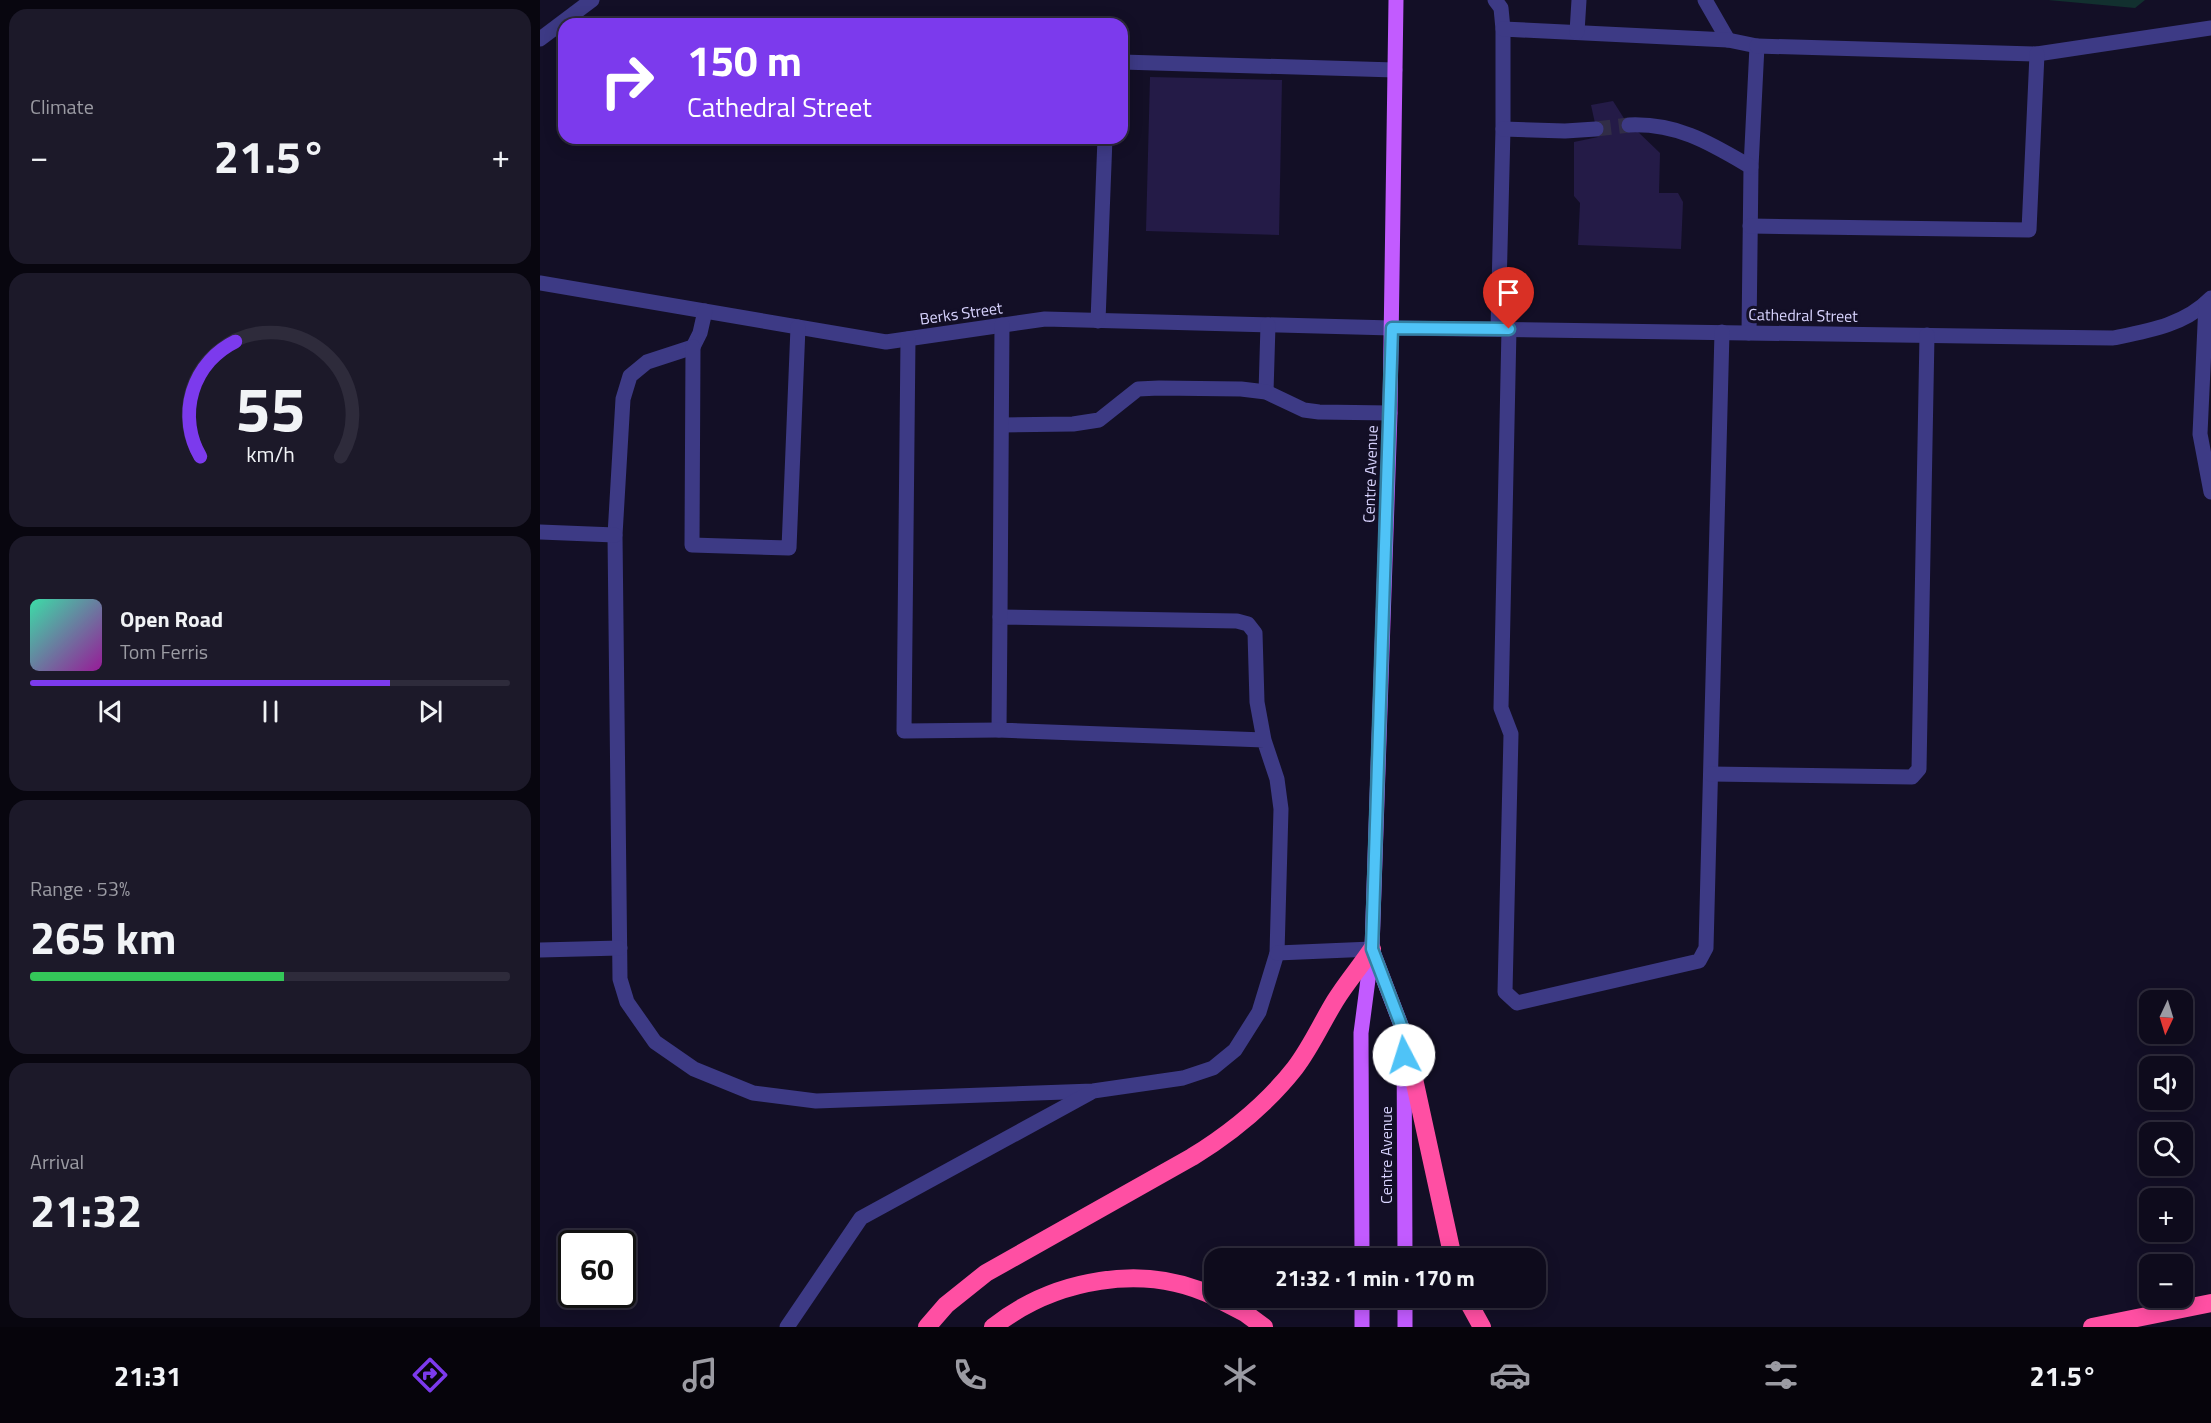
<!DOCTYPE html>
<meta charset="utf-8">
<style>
:root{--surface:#0e0b1c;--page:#1c1929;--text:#f1f3f6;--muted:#9b9ba3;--line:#2e2b3b;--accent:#7c3aed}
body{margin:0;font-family:"Titillium Web",sans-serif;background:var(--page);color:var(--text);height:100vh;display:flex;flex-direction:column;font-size:22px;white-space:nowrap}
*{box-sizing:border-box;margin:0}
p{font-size:20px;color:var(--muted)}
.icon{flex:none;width:33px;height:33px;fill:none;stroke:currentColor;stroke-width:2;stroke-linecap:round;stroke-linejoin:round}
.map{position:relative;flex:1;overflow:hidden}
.drawer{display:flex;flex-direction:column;gap:9px;padding:9px;background:#08060f;width:540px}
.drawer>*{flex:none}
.top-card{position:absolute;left:18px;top:18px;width:570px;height:126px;border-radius:18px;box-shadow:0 3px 15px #0003,0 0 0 2px var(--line);background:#7c3aed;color:#fff;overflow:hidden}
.needle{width:39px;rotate:184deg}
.fabs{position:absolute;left:1599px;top:990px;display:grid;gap:12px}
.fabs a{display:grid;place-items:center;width:54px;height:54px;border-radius:12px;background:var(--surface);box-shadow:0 3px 15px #0003,0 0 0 2px var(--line);font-size:30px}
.speed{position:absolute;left:18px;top:1230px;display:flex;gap:12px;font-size:30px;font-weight:700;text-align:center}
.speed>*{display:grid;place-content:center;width:78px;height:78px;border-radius:50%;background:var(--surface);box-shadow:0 3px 15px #0003,0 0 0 2px var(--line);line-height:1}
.speed .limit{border:3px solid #111;border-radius:9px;background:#fff;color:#111}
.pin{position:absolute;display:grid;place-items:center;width:51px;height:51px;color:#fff;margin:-62px -26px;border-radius:50% 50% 50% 0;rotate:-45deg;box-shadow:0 0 6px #0007}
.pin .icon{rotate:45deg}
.me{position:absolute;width:66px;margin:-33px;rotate:355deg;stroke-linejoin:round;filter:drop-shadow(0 0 4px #0008)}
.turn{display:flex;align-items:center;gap:21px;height:126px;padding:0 30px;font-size:27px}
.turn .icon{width:78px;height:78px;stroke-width:2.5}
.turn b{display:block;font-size:42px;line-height:51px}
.big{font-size:45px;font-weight:700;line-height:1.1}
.drawer .widget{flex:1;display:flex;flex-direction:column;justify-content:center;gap:9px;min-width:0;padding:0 21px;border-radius:18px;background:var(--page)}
.drawer .dial{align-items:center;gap:0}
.dial svg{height:156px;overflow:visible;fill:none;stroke:var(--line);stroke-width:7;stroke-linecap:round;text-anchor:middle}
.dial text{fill:var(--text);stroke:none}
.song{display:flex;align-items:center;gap:18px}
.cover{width:72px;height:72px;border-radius:9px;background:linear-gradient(135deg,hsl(160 70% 55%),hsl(300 70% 35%))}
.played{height:6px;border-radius:3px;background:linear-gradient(90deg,var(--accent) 75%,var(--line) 75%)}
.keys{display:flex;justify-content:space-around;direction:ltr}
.heat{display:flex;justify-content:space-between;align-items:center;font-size:33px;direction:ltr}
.charge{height:9px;border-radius:4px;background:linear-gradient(90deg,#34c759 53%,var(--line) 0)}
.trip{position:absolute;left:664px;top:1248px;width:342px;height:60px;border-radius:18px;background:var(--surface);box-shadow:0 3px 15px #0003,0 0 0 2px var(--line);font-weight:700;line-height:60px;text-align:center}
.tabs{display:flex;height:96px;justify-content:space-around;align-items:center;background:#06040b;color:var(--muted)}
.tabs .icon{width:42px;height:42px}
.tabs .active{color:var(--accent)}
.tabs b{font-size:27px;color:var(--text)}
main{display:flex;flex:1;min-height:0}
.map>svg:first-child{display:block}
.green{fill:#12302f}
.building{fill:#241b47}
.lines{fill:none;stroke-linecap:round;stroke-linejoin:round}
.minor-tunnel{stroke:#312d47;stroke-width:15;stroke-dasharray:15 8;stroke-linecap:butt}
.minor{stroke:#3d3a85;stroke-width:15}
.major{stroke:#c25bff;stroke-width:15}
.highway{stroke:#ff4fa3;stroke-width:18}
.route-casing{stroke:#337fa1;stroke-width:15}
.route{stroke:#4fc3f7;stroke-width:10}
.labels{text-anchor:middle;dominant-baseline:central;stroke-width:6;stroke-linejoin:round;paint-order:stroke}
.street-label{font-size:16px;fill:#d9d4ff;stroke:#130f26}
</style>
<main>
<section class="drawer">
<div class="widget"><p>Climate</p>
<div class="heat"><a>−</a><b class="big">21.5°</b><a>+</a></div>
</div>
<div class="widget dial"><svg viewBox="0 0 100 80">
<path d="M14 69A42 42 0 1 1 86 69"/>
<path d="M14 69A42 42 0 0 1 32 10" stroke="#7c3aed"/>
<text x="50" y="56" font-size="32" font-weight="700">55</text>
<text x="50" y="72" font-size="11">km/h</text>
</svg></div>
<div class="widget">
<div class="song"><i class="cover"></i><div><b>Open Road</b><p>Tom Ferris</p></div></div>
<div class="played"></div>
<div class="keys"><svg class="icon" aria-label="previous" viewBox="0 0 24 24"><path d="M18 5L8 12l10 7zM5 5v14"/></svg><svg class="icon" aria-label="pause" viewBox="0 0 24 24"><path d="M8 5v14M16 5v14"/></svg><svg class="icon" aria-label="next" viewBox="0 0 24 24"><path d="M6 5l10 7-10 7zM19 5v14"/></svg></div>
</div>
<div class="widget"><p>Range · 53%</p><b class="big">265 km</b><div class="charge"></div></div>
<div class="widget"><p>Arrival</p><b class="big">21:32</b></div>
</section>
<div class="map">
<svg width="1671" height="1327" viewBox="0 0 1671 1327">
<rect width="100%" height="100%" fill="#130f26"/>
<!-- green -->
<polygon class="green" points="1508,0 1605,0 1595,8"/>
<!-- building -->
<g class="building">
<polygon points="610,77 742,80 739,235 606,231"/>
<polygon points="1073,101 1092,131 1096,130 1120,153 1119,193 1138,193 1143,202 1141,249 1038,245 1040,203 1034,196 1034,142 1058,137 1051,105"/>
</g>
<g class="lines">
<!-- minor-tunnel -->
<polyline class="minor-tunnel" points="1056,129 1089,125"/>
<!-- minor -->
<g class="minor">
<polyline points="955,0 961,8 963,29 963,129 958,329"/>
<polyline points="1165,0 1188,40"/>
<polyline points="963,29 1188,40 1217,46 1211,167 1209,333"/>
<polyline points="1037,32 1039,0"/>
<polyline points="0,39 52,0"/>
<polyline points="1217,46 1497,54 1671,28"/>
<polyline points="582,62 855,70"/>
<path d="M1089 125C1138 123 1170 143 1211 167"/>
<polyline points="963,129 1025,131 1056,129"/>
<polyline points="1210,226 1489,230 1497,54"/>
<path d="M0 283 346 342 505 319 852 328 1573 338C1608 331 1645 325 1671 298"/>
<polyline points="1666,303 1660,434 1671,492"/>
<polyline points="165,311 160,333 153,347 107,362 90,376 83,399 75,535 80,979 87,1002 115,1042 154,1069 213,1093 276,1101 553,1091 643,1078 673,1068 695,1050 719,1012 737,953 741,809 737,779 724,740 717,702 715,633 708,624 697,621 460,617 459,730 724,740"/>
<polyline points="558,321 565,138"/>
<polyline points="969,329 961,708 971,734 965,992 977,1003 1159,961 1166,948 1182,332"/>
<polyline points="368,339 364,731 459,730"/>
<polyline points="153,347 152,545 249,548 258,327"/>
<polyline points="726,392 728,325"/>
<polyline points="462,425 533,424 559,420 598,389 619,388 701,389 726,392 764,410 779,412 850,413"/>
<polyline points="0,532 75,535"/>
<polyline points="460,617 462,325"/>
<polyline points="1171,774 1372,777 1379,769 1387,335"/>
<polyline points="0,950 80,948"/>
<polyline points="737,953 832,949"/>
<polyline points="247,1327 321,1218 550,1093"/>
</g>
<!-- major -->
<g class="major">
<polyline points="833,952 864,1033 865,1258"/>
<polyline points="822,1258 821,1033 832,949 850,413 856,0"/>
<polyline points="822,1298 822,1327"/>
<polyline points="865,1298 865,1327"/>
</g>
<!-- highway -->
<g class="highway">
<polyline points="864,1033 913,1258"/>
<polyline points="676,1298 705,1313 724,1327"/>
<polyline points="926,1298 942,1327"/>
<path d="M387 1327 406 1305 446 1273 652 1157C691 1133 726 1105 755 1068 771 1047 781 1024 795 1001 806 983 820 967 832 949"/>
<path d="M453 1327C514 1279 604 1262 675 1297"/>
<polyline points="1552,1327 1671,1303"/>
</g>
</g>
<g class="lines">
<!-- route casing -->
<g class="route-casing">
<polyline id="route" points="864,1055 864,1033 832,949 852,328 969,329"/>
</g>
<!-- route -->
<use href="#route" class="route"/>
</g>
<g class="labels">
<!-- street labels -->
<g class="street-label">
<text transform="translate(421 313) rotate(-8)">Berks Street</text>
<text transform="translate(1263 315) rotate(1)">Cathedral Street</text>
<text transform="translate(830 474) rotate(-88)">Centre Avenue</text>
<text transform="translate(846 1155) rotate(-90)">Centre Avenue</text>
</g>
</g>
</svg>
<div class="fabs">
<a><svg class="needle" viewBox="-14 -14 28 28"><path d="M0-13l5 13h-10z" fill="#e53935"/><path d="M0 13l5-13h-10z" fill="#9b9ba3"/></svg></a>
<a><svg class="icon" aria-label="sound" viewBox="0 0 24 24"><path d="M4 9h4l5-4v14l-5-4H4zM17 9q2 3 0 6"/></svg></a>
<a><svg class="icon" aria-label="search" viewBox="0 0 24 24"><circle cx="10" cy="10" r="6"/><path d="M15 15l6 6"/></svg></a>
<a>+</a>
<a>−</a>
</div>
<div class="speed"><div class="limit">60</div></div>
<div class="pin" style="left:969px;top:329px;background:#d93025"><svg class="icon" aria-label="arrive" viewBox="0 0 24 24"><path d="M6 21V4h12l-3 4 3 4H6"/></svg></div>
<svg class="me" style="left:864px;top:1055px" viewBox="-20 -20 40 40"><circle r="19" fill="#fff"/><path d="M0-13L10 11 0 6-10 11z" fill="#4fc3f7"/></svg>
<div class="trip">21:32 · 1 min · 170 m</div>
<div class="top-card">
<div class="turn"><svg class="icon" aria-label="right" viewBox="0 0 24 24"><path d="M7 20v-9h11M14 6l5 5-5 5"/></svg><div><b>150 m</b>Cathedral Street</div></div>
</div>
</div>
</main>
<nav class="tabs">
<b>21:31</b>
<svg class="icon active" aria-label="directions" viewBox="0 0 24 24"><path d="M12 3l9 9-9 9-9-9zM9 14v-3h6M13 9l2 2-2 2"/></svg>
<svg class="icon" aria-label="music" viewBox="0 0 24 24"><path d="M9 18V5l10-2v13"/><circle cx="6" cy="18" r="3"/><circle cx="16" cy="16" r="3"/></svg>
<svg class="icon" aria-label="phone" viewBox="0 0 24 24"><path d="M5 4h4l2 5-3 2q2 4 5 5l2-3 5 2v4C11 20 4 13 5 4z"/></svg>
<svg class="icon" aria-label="climate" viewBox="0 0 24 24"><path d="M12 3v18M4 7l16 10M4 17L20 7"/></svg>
<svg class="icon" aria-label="car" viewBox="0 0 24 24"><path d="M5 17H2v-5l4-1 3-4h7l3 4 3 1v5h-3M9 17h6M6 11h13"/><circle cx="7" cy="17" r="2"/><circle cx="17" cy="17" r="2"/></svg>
<svg class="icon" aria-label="filters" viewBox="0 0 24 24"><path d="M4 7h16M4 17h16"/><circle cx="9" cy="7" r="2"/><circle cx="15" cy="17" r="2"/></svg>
<b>21.5°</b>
</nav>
